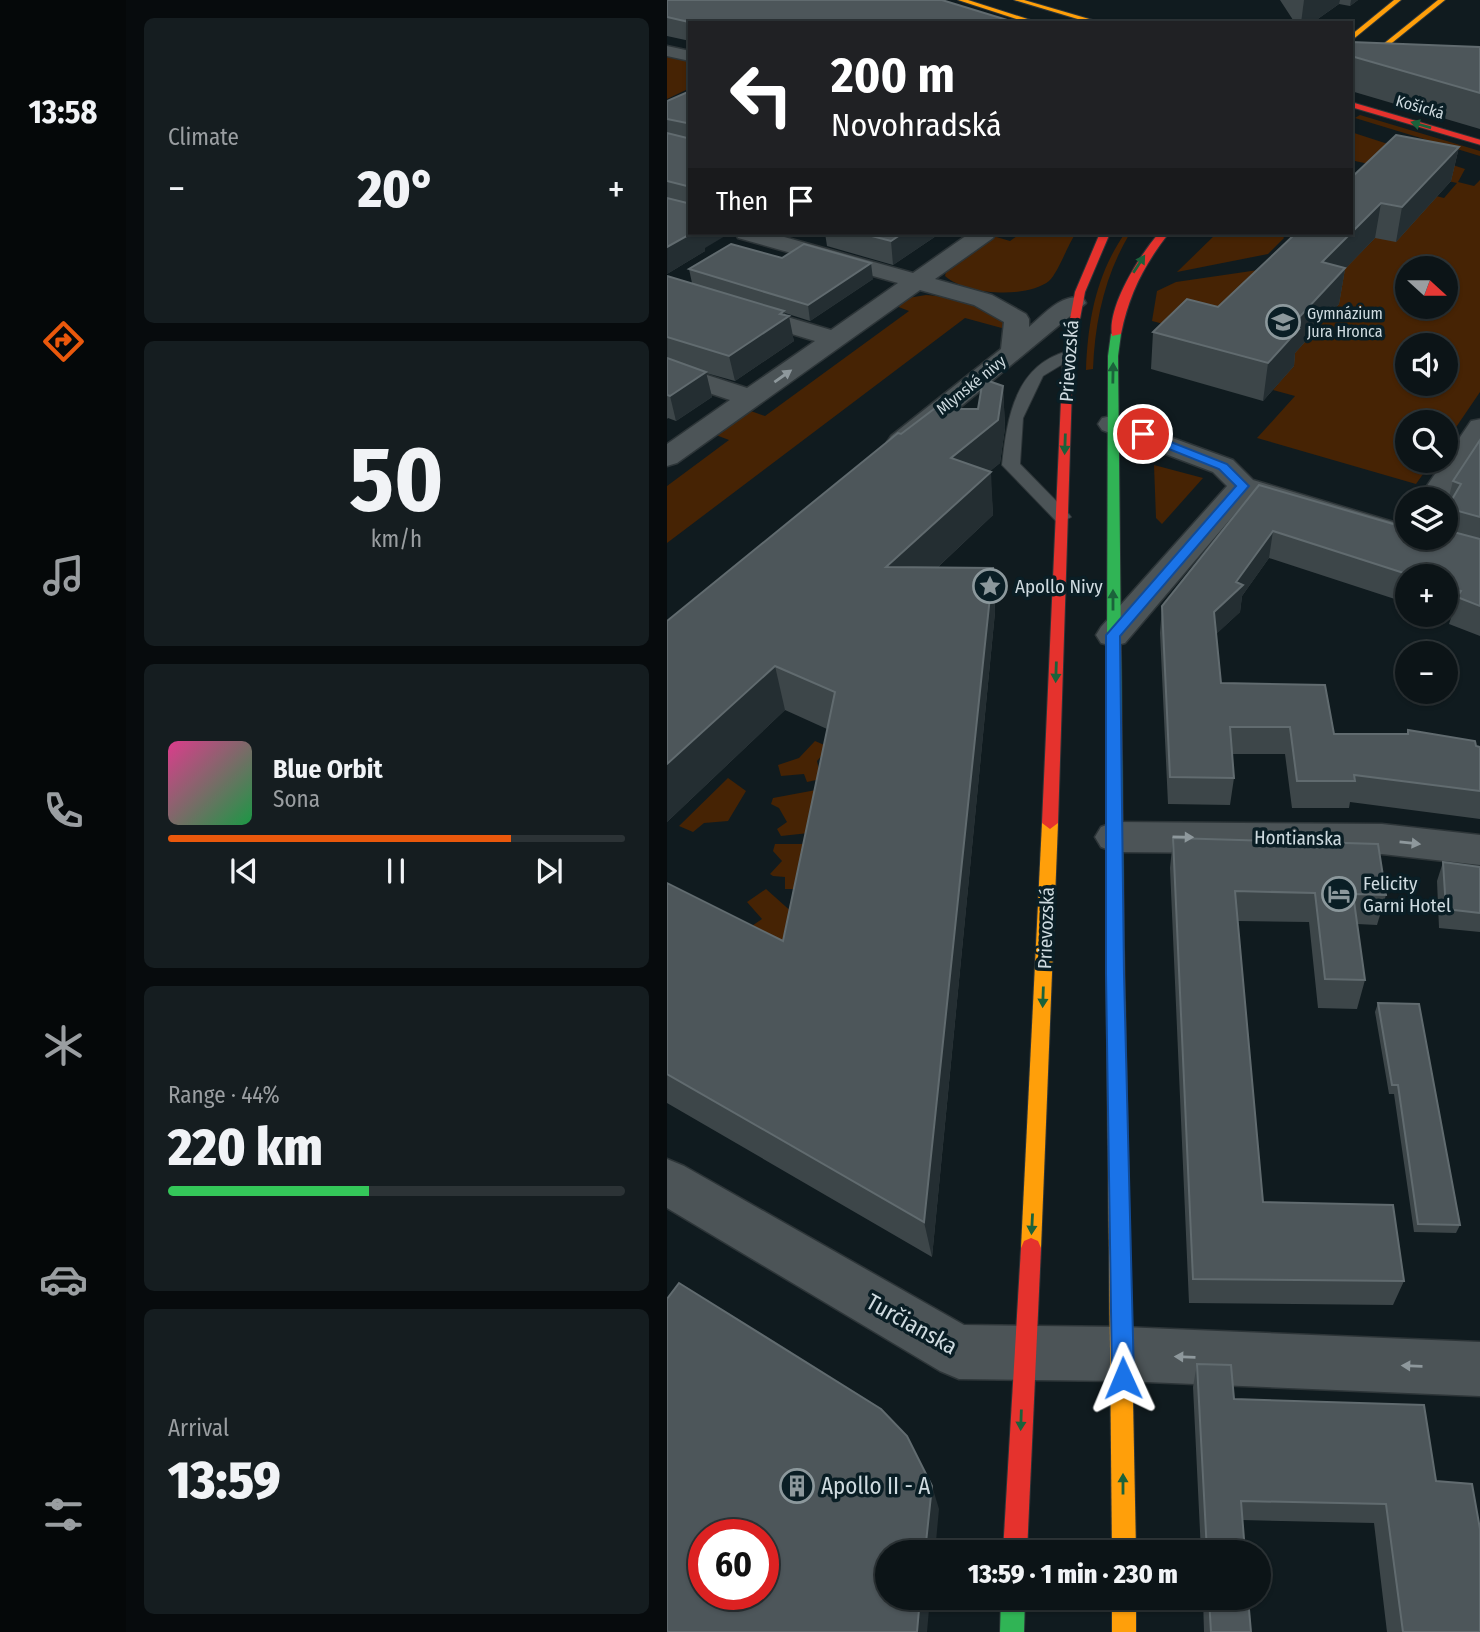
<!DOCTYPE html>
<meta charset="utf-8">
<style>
:root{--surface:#0c1417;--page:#151d20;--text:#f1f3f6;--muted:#9a9ea1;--line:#2c3336;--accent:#ea580c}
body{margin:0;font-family:"Fira Sans Condensed",sans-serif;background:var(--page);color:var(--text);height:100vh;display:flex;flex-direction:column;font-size:26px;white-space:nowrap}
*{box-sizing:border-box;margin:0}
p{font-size:23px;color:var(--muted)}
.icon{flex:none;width:38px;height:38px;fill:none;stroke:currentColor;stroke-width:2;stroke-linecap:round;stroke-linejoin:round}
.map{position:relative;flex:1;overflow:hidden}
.details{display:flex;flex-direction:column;gap:18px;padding:18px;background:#070b0d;width:541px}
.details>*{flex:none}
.top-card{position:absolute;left:21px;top:21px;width:665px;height:214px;border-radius:0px;box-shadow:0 2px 5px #0004,0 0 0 2px var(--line);background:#202124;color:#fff;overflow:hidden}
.needle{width:46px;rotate:111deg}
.tools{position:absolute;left:728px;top:256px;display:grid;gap:14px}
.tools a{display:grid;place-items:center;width:63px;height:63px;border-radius:50%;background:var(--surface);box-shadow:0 2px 5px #0004,0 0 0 2px var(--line);font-size:35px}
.speed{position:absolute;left:21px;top:1519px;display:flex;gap:14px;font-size:35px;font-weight:700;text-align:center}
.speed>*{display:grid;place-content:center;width:91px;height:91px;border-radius:50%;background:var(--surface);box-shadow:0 2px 5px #0004,0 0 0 2px var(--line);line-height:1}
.speed .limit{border:10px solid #d22;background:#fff;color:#111}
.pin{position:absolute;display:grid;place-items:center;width:60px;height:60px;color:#fff;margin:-30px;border:4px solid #fff;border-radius:50%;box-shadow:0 2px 7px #0007}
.me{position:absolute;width:77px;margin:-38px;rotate:359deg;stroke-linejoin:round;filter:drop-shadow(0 0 5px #0008)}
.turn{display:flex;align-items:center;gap:24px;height:147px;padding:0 28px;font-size:32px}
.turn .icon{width:91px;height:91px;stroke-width:2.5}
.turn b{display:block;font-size:49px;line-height:60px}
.then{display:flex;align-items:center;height:66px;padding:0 28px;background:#0003;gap:14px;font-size:26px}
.big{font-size:52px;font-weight:800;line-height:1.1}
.details .card{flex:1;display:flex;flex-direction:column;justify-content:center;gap:10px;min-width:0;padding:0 24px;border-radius:10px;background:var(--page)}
.details .dial{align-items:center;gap:0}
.dial b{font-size:91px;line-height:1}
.song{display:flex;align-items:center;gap:21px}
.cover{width:84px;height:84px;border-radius:10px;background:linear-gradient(135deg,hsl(330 70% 55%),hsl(140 70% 35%))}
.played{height:7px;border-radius:4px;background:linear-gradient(90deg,var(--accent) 75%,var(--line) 75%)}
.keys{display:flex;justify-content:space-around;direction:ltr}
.heat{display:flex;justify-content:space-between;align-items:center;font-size:38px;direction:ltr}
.charge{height:10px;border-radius:5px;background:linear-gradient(90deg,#34c759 44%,var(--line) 0)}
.trip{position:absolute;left:208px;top:1540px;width:396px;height:70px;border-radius:35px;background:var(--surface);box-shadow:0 2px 5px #0004,0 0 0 2px var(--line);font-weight:800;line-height:70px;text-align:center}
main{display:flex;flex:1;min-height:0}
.tab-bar{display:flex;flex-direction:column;width:126px;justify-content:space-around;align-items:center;background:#050809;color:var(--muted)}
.tab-bar .icon{width:49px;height:49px}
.tab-bar .on{color:var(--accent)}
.tab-bar b{font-size:32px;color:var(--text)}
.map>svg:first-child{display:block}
.green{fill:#462304;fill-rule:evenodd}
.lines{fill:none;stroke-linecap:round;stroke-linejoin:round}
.lane-casing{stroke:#2d3538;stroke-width:2}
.street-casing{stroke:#2d3538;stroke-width:3}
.fast-casing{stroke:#2d3538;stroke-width:2}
.slow-casing{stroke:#2d3538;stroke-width:2}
.jam-casing{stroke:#2d3538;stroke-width:2}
.lane{fill:#4c5457;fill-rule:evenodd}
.street{fill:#4c5457;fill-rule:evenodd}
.fast{fill:#30b455;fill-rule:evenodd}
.slow{fill:#ff9f0a;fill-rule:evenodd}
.jam{fill:#e5322d;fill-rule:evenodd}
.wall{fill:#3d4649}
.shaded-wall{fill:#242e32}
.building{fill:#4d565a;stroke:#616b6f;stroke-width:2;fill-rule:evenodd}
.oneway{fill:#1b623b}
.oneway2{fill:#8e989c}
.route{fill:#1a73e8;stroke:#114b97;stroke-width:2}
.labels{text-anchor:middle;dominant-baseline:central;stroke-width:7;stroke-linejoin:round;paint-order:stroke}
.far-street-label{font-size:16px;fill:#cfdbe0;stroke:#0a1e25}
.far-poi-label{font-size:16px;fill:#cfdbe0;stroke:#0a1e25;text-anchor:start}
.street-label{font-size:19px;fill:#cfdbe0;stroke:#0a1e25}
.poi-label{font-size:19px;fill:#cfdbe0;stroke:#0a1e25;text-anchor:start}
.near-street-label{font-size:23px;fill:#cfdbe0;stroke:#0a1e25}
.near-poi-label{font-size:23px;fill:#cfdbe0;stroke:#0a1e25;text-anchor:start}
</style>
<main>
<nav class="tab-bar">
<b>13:58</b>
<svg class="icon on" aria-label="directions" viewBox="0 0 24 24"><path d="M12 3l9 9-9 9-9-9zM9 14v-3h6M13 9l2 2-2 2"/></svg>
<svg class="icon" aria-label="music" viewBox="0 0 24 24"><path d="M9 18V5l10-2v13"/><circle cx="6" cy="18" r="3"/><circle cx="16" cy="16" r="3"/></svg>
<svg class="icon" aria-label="phone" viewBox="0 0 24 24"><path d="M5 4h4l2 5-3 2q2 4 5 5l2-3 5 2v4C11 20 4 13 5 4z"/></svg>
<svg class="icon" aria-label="climate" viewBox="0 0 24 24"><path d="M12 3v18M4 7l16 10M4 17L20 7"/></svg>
<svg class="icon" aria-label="car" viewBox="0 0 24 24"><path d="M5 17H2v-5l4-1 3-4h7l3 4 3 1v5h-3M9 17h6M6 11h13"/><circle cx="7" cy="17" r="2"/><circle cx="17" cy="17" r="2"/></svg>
<svg class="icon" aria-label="filters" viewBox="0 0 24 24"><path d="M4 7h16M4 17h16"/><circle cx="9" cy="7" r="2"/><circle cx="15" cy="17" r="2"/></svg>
</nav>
<section class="details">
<div class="card"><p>Climate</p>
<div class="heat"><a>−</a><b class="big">20°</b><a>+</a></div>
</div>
<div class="card dial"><b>50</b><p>km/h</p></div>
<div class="card">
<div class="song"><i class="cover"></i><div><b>Blue Orbit</b><p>Sona</p></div></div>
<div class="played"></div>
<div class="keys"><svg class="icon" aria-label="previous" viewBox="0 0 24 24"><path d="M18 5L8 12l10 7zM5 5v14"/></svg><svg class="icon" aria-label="pause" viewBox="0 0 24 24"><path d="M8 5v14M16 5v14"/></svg><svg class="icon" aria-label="next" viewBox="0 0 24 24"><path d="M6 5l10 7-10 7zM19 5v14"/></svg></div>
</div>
<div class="card"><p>Range · 44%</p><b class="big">220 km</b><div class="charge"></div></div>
<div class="card"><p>Arrival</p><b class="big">13:59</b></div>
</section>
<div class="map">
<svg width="814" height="1632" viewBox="0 0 814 1632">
<rect width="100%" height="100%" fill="#101b1f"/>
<!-- green -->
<g class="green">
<polygon points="0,57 23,62 23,88 0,99"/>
<polygon points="693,115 813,151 813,156 688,118"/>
<path d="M684 132 798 169 791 182 807 186 813 180V392L779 442V422H740V460H766L749 484 590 438 628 396 606 390 626 366 616 363 673 274 707 237 769 196 777 198 790 183 688 161 684 164ZM740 268H779V306H740ZM740 345H779V383H740Z"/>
<path d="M354 233H409C401 244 391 273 382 281 359 299 299 295 278 276L280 268 326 236 343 241Z"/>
<path d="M458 233H463C438 275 428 320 426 369L419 370C421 320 429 275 458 233Z"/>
<polygon points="550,233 614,233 617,238 601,254 510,272"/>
<polygon points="605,268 559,340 485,321 490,291 509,282"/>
<path d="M259 295C276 296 323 303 334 315 338 319 340 326 342 330L298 318 0 543V486L62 440 49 435 81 410 98 416 242 311 229 306 241 298Z"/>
<polygon points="487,465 536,478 495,524 489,518"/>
<polygon points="148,741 162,747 150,761 154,779 140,782 137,774 114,776 111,765 132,758"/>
<polygon points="61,778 79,791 61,821 37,823 26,832 12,826"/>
<polygon points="149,790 142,833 114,836 110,829 120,822 112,808 104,804 106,798"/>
<polygon points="108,844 138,844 129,889 118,889 118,877 106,876 103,874 115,861 106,851"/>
<polygon points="99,889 127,914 119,952 76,932 95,919 80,902"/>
</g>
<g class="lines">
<!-- lane casing -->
<g class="lane-casing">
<path id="lane" d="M401 351 409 356 376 376 356 418 353 464 401 513 404 517 395 522 389 521 335 465C340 418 348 365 401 351Z"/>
</g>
<!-- street casing -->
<g class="street-casing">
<g id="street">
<polygon points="0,46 23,51 23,61 0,56"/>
<path d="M68 233H103L246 273 303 233H329L326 238 268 279 325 295 359 314 362 319V327C377 314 395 293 416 298L419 303 244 448 234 450 224 448 220 442 224 436 334 349 337 322 307 305 253 290 10 463 0 466V444L63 400 0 379V362L80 388 148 341 0 296V281L164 330 231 283 71 238Z"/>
<polygon points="445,416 566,460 586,480 740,526 740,537 755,537 751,543 740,545 582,497 458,643 446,646 434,643 429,635 434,627 560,486 546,472 435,430 431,424 435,418"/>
<polygon points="814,419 814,449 779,502 779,499 751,499 804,421"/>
<polygon points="448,822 715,824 814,835 814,865 715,854 448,852 434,847 428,837 434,827"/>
<polygon points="0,1159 17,1166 297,1325 456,1327 814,1342 814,1396 456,1381 292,1379 273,1371 0,1208"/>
</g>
</g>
<!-- fast casing -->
<g class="fast-casing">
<g id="fast">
<polygon points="449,331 454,334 451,356 457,946 454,951 448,953 442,951 439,946 441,356 444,334"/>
<polygon points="334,1598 358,1598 357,1632 333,1632"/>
</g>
</g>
<!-- slow casing -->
<g class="slow-casing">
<g id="slow">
<polygon points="291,0 301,0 373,23 362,23"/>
<polygon points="347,0 357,0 436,23 424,23"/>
<polygon points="727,0 734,0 684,41 684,35"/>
<polygon points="771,0 778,0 684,76 684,70"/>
<polygon points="383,817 391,823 374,1248 371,1255 364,1258 357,1255 354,1248 375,823"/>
<polygon points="448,939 454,941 457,946 469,1552 445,1552 439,946 442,941"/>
<rect x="445" y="1598" width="24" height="34"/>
</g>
</g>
<!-- jam casing -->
<g class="jam-casing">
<g id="jam">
<polygon points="684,102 814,140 814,145 684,107"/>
<polygon points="433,233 443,233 418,292 406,356 391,823 383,829 375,823 396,356 408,292"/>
<path d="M492 233H502C477 265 462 294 454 334L445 336C440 306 473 255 492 233Z"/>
<polygon points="364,1238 371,1241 374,1248 360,1552 336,1552 354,1248 357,1241"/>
</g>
</g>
<!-- lane -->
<use href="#lane" class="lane"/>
<!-- street -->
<use href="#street" class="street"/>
<!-- fast -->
<use href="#fast" class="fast"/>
<!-- slow -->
<use href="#slow" class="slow"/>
<!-- jam -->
<use href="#jam" class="jam"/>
</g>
<!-- wall -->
<g class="wall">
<polygon points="0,0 350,23 23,23 23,41 0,36"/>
<polygon points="613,0 691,0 683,6 672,4 645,23 628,23"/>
<polygon points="684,42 813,47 813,129 684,91"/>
<polygon points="23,91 38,251 0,274 0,101"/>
<polygon points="792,147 784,181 729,242 708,238 678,269 672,304 628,353 627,366 596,401 484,369 486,332 551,307 623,238 624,233 684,233 684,178"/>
<polygon points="158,233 272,233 272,234 226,265 160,246"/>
<polygon points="115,258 206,279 143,321 118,313 127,341 68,381 39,373 45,397 9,421 1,418 0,419 0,276 25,283 22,269"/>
<polygon points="336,386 338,428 333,463 323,471 326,515 271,567 326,568 328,612 265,1257 0,1103 0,883 116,941 160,729 118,710 0,822 0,621 234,434 311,409"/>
<polygon points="813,440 813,636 782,624 784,618 774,614 779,614 779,576 740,576 740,603 602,558 575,596 573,612 549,634 554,683 667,734 740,734 741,730 813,747 813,819 683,802 682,808 625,808 618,754 565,754 567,778 563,805 501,804 493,633 495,606 592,485 740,537 779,537 779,513 780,508 779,508 786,481"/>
<polygon points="506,838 719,895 710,925 690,924 698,980 690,1009 651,1008 642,922 571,921 596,1202 737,1281 726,1305 522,1303 503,868"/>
<polygon points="776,862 813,867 813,932 772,928 770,881"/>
<polygon points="711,1003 793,1225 789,1233 747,1232 727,1094 722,1094 708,1012"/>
<polygon points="530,1364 567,1399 769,1481 813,1632 720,1632 707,1523 575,1520 578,1552 534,1552 526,1387"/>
<polygon points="536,1598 581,1598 584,1632 537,1632"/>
</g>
<!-- shaded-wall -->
<g class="shaded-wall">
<polygon points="637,0 673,0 672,4 645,23 634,23"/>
<polygon points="684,0 691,0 683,6"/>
<polygon points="792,147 784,181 729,242 735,207"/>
<polygon points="714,203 708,238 678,269 672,304 628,353 627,366 596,401 601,363 624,326 655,262"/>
<polygon points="25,233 63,233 38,248 38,251 0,274 0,247"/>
<polygon points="236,233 272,233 272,234 226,265 224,241"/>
<polygon points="204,263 206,279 143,321 141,305"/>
<polygon points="117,311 119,319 122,316 127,341 68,381 62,356"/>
<polygon points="39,372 45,397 9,421 3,396"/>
<polygon points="336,386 338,428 333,463 287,501 284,458"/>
<polygon points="324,472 326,515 225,610 219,567"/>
<polygon points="606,531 602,558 575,596 573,612 544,639 547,612"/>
<polygon points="326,568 328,612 265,1257 257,1222"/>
<polygon points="108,666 118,710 0,822 0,764"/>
<polygon points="265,1486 272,1509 268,1552 258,1552"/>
<polygon points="253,1598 263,1598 260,1632 250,1632"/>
</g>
<!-- building -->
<g class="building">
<polygon points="0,0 275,0 350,23 26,23 0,17"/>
<polygon points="684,42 813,47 813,93 684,56"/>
<polygon points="23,91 23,233 25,233 0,247 0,198 20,203 20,186 0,181 0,133 20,138 20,123 0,119 0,101"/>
<polygon points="729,135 792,147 735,207 714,203 684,233 684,178"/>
<polygon points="193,233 236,233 224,241"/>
<polygon points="624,233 684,233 655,262 678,268 624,326 632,329 601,363 486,332 520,299 551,307 628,234"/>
<polygon points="64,244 115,258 137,244 204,263 141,305 22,269"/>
<polygon points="0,276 117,311 113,314 122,316 62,356 0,337"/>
<polygon points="0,358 39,372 3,396 0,395"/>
<polygon points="316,379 336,386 331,420 284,458 324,472 219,567 326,568 257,1222 0,1074 0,883 116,941 168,692 108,666 0,764 0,621 231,433 234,434 267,409 311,409"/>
<polygon points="813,440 813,517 780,508 794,484 786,481"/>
<polygon points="592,485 740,528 740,537 779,537 779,530 813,539 813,606 790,597 794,591 779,586 779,576 746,576 606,531 569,582 576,585 547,612 554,683 658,685 667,734 741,734 741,730 808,741 809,746 813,747 813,791 687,775 688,781 630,781 623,727 563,727 567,778 503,777 495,606"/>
<polygon points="506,838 711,844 719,895 686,894 698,980 658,979 648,893 568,891 596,1202 726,1205 737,1281 526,1279"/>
<polygon points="776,862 813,867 813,913 779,909"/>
<polygon points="711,1003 752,1004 793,1225 751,1224 731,1085 725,1085"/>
<path d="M12 1283 214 1409 240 1436 265 1486 258 1552H220V1598H253L250 1632H0V1299ZM37 1535H96V1594H37Z"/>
<polygon points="530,1364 564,1365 567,1399 757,1405 769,1481 805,1484 813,1529 813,1632 736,1632 719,1504 574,1501 578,1552 540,1552"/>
<polygon points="542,1598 581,1598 584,1632 544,1632"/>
</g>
<!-- one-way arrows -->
<defs><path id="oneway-solid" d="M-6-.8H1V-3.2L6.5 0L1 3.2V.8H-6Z" transform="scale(1.75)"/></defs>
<g class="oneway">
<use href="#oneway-solid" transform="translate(754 125) rotate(-164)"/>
<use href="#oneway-solid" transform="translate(472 264) rotate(-57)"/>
<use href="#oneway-solid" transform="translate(446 373) rotate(-89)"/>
<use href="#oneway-solid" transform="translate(398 444) rotate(92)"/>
<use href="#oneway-solid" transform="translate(446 600) rotate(-90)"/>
<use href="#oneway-solid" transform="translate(389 672) rotate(92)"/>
<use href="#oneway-solid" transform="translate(376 997) rotate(92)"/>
<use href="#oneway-solid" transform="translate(365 1224) rotate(93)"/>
<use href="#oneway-solid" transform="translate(354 1420) rotate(92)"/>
<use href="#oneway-solid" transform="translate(456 1484) rotate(-90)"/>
</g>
<g class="oneway2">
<use href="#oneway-solid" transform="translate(116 376) rotate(-35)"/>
<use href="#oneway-solid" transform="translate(516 837) rotate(1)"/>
<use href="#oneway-solid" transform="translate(743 843) rotate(6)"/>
<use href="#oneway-solid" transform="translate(518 1357) rotate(-178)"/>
<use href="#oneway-solid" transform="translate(745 1366) rotate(-178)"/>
</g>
<!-- route -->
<polygon class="route" points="476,431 560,464 582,486 453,636 457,974 467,1378 464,1386 456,1389 448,1386 445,1378 439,974 439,635 569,486 552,469 472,437 472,432"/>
<!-- icons -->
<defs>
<g id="school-ring" transform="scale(1.75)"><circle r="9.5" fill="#0a1e25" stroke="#8c989c" stroke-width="1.5"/><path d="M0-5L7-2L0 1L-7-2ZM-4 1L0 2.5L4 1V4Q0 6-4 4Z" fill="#8c989c"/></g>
<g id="sight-ring" transform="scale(1.75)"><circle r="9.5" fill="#0a1e25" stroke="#8c989c" stroke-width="1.5"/><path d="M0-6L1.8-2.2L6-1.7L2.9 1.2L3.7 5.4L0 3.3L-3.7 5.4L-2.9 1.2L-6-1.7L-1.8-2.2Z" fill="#8c989c"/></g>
<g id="hotel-ring" transform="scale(1.75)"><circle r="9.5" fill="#0a1e25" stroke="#8c989c" stroke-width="1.5"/><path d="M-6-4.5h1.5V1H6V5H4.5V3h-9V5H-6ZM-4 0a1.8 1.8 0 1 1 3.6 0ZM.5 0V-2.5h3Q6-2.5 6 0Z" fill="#8c989c"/></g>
<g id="building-ring" transform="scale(1.75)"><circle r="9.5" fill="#0a1e25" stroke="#8c989c" stroke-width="1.5"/><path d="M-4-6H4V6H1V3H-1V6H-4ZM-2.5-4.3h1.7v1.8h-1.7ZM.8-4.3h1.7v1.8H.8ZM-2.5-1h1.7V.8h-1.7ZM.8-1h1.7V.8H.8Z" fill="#8c989c"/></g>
</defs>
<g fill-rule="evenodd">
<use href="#school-ring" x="616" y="322"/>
<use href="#sight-ring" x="323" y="586"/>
<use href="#hotel-ring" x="672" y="894"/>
<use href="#building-ring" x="130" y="1486"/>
</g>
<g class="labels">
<!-- far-street labels -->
<g class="far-street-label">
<text transform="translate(753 107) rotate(16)">Košická</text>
<text transform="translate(304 385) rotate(-39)">Mlynské nivy</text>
</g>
<!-- far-poi labels -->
<g class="far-poi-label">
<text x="640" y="313">Gymnázium<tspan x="640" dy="18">Jura Hronca</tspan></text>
</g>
<!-- street labels -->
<g class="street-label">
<text transform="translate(402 361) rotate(-86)">Prievozská</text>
<text transform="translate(631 838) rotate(1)">Hontianska</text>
<text transform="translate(379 928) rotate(-88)">Prievozská</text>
</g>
<!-- poi labels -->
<g class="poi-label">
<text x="348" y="586">Apollo Nivy</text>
<text x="696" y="883">Felicity<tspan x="696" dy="22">Garni Hotel</tspan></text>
</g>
<!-- near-street labels -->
<g class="near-street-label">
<text transform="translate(245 1324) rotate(29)">Turčianska</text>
</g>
<!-- near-poi labels -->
<g class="near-poi-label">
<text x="154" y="1486">Apollo II - A</text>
</g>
</g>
</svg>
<div class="tools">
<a><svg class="needle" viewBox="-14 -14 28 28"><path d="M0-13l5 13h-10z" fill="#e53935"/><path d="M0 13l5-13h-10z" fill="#9a9ea1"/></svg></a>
<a><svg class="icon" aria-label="sound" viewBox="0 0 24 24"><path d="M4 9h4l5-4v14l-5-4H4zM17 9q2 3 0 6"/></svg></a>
<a><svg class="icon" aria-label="search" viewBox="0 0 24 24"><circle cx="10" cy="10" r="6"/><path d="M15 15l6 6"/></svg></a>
<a><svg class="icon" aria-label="layers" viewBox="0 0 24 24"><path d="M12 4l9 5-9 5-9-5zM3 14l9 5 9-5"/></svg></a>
<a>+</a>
<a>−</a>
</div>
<div class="speed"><div class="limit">60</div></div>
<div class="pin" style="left:476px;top:434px;background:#d93025"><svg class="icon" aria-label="arrive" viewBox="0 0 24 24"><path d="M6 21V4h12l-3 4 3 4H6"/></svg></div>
<svg class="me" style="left:456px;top:1378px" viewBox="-20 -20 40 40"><path d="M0-17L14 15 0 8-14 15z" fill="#1a73e8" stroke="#fff" stroke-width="4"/></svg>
<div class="trip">13:59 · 1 min · 230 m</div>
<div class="top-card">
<div class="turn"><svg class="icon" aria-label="left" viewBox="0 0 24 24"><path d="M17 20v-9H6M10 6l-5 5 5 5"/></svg><div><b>200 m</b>Novohradská</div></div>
<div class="then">Then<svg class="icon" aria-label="arrive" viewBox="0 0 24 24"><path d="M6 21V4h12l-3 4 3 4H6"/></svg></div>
</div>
</div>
</main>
